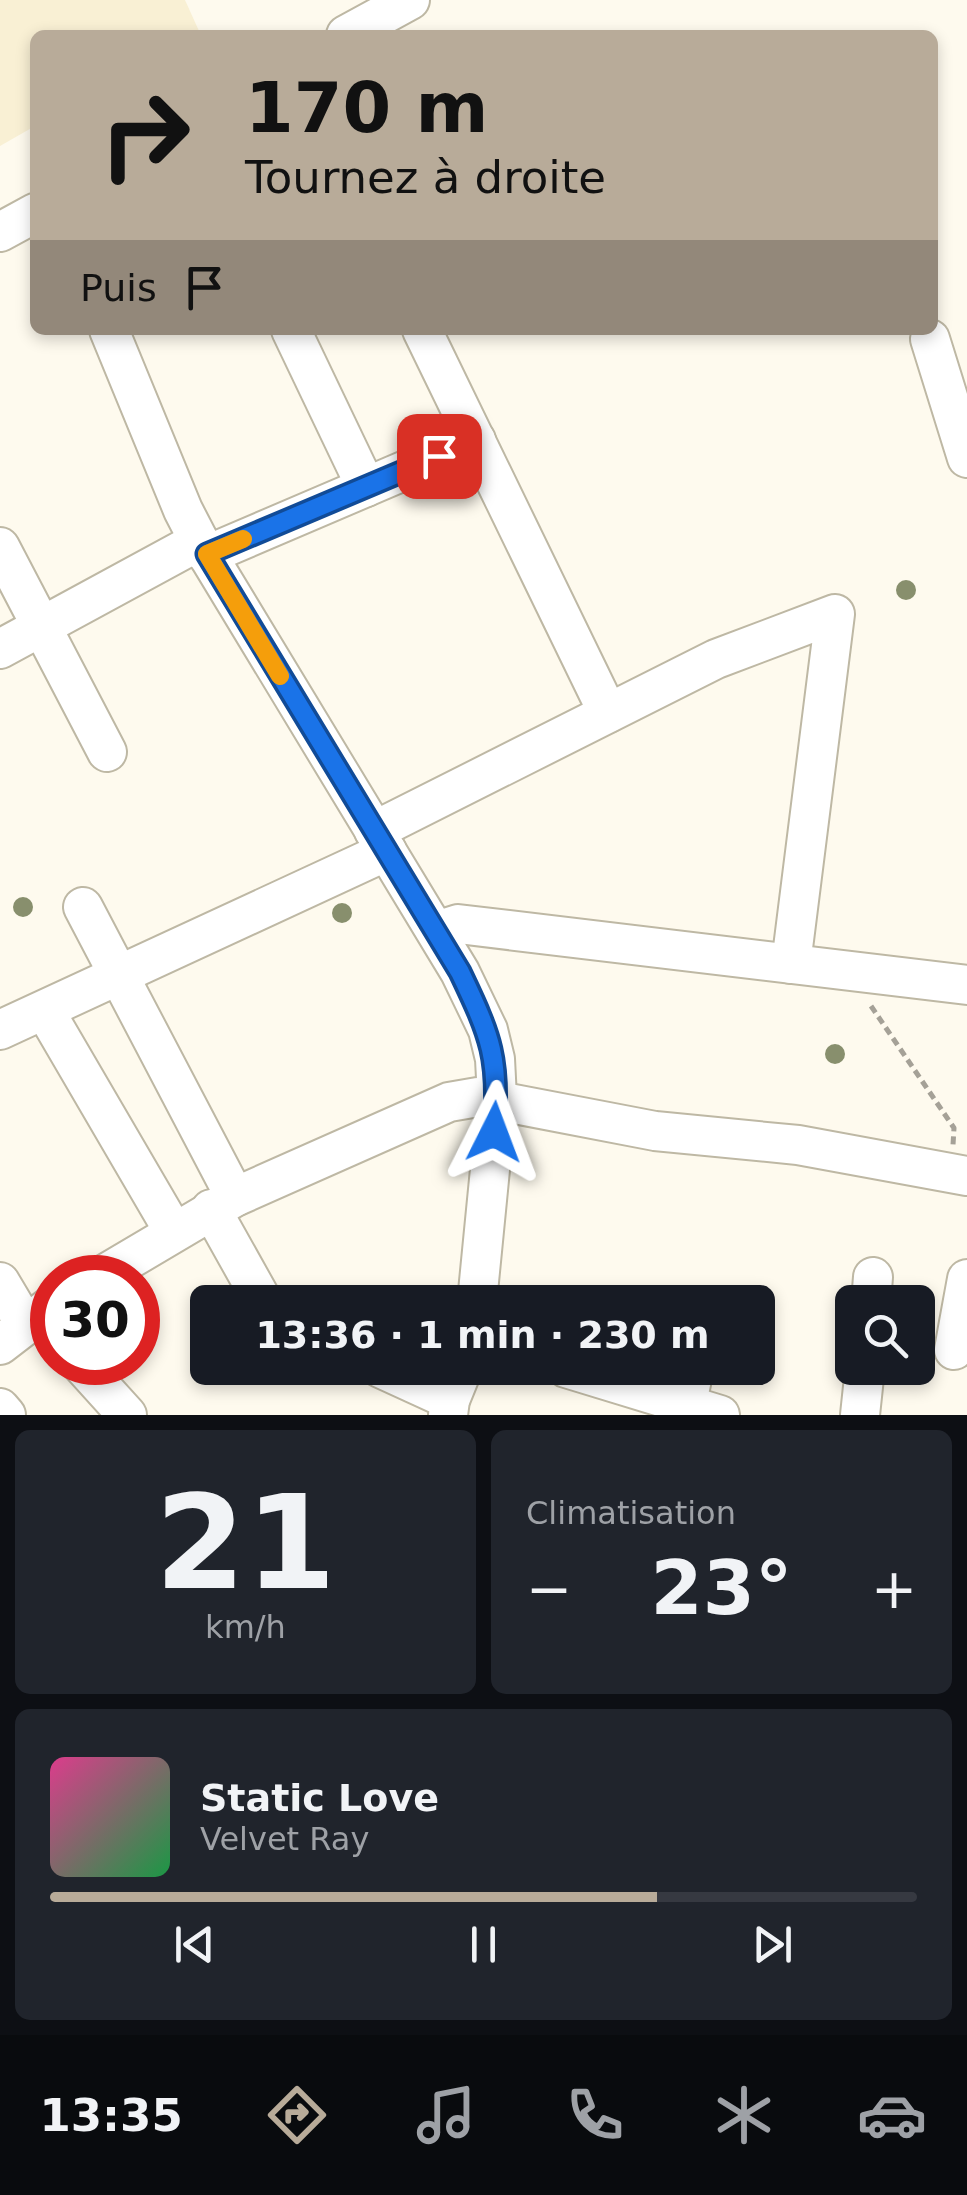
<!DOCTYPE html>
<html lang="fr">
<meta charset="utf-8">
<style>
:root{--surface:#171b24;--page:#20242c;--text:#f1f3f6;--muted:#9ea1a6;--line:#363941;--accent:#b8ab99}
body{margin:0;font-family:"DejaVu Sans",sans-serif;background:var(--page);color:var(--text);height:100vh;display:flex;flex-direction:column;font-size:38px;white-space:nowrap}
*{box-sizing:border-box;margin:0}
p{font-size:32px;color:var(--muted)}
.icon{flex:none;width:55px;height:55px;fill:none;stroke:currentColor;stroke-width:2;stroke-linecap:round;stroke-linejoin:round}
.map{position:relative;height:1415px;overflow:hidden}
.panel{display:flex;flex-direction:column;gap:15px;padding:15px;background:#0d0f14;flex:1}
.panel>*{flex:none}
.hud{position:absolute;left:30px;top:30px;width:908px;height:305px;border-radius:15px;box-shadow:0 5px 15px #0003;background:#b8ab99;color:#111;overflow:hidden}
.controls{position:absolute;left:835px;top:1285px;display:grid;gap:20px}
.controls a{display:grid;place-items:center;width:100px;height:100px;border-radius:15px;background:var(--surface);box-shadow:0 5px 15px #0003;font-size:50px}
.speed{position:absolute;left:30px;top:1255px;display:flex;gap:20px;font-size:50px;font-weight:700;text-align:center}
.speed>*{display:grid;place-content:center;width:130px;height:130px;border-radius:50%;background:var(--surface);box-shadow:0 5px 15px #0003;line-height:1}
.speed .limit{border:15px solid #d22;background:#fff;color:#111}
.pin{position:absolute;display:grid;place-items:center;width:85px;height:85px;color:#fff;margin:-42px;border-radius:20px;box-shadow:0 5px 15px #0006}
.me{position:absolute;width:110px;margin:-55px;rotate:3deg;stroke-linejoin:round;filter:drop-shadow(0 0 8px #0008)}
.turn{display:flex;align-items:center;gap:35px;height:210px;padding:0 50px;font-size:45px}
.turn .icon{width:130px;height:130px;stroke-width:2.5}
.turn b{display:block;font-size:70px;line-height:85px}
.then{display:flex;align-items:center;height:95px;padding:0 50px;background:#0003;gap:20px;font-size:38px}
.big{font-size:75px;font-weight:800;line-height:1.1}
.panel .widget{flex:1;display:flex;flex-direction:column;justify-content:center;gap:15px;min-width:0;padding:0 35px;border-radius:15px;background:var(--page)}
.panel .dial{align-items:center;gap:0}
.dial b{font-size:130px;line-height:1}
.song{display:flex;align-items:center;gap:30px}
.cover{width:120px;height:120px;border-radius:15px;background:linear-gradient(135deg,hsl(330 70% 55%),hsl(140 70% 35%))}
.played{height:10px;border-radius:5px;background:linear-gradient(90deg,var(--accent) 70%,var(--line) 70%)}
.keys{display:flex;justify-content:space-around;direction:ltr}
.heat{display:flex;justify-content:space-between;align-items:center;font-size:55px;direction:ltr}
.panel .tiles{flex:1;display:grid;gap:15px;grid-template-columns:1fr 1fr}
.widget:last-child{grid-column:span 2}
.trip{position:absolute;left:190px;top:1285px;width:585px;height:100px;border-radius:15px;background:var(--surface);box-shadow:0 5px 15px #0003;font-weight:800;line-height:100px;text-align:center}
.menu{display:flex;height:160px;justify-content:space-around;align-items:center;background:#090b0e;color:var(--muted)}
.menu .icon{width:70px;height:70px}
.menu .selected{color:var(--accent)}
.menu b{font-size:45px;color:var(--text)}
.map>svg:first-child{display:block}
.built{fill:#f9f0d4}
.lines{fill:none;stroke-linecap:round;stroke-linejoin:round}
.minor-casing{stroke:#beb8a4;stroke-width:42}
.path{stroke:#a5a197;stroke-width:5;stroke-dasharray:8 5;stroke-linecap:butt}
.minor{stroke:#fff;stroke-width:38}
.tree{fill:#888f6d}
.route-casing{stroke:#114b97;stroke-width:25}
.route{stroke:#1a73e8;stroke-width:18}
.slow{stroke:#f59e0b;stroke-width:18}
</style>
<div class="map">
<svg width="967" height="1415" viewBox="0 0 967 1415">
<rect width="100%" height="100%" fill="#fefaee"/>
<!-- built -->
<polygon class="built" points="0,0 185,0 199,31 193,35 35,35 35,126 0,146"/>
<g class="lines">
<!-- minor casing -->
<g class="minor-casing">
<g id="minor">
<polyline points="346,35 410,0"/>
<polyline points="0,232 35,213"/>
<polyline points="109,330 183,510 199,541 460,972 488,1030 495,1059 497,1098 477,1302"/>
<polyline points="291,330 366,487"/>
<polyline points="422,330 608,713"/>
<polyline points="930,339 967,458"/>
<polyline points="0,547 107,752"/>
<polyline points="207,555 476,440"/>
<polyline points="0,649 199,541"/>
<polyline points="374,831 716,659 835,614 791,964"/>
<polyline points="83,907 235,1197"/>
<polyline points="436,931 458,924 967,985"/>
<polyline points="45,1011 174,1232"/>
<polyline points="0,1030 387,851"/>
<polyline points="211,1209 263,1302"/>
<polyline points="98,1278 235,1197 449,1102 478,1097 655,1131 798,1145 967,1176"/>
<polyline points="0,1282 25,1324"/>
<polyline points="871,1302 873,1277"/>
<polyline points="0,1345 52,1305"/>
<polyline points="954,1350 967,1279"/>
<polyline points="79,1362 127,1415"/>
<polyline points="380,1368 450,1400"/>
<polyline points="566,1368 720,1415"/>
<polyline points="687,1404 694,1368"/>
<polyline points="0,1408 6,1415"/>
<polyline points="448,1415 450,1400 463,1368"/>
<polyline points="860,1415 865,1368"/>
</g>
</g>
<!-- path -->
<polyline class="path" points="871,1006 954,1128 953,1145"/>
<!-- minor -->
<use href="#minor" class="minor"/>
</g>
<!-- trees -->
<g class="tree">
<circle cx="906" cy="590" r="10"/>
<circle cx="23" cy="907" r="10"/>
<circle cx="342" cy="913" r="10"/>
<circle cx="835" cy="1054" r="10"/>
</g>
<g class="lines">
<!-- route casing -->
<g class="route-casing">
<path id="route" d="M439 456 207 554 460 972C491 1037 500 1059 494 1132"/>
</g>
<!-- route -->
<use href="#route" class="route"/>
<!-- slow -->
<polyline class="slow" points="243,539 207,554 280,676"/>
</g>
</svg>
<div class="controls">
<a><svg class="icon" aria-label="search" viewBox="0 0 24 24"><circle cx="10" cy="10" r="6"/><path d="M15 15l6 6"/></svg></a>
</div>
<div class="speed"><div class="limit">30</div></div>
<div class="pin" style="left:439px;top:456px;background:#d93025"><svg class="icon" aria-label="arrive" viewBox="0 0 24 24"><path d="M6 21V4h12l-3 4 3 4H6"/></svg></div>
<svg class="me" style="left:494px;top:1132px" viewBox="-20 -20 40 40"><path d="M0-17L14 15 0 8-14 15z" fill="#1a73e8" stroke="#fff" stroke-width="4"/></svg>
<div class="trip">13:36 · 1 min · 230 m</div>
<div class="hud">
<div class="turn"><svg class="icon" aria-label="right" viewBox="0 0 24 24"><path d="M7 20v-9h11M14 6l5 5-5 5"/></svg><div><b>170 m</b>Tournez à droite</div></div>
<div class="then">Puis<svg class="icon" aria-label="arrive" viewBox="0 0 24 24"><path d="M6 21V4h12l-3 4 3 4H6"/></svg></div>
</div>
</div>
<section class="panel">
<div class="tiles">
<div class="widget dial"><b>21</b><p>km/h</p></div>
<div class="widget"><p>Climatisation</p>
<div class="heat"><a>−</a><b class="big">23°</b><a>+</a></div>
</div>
<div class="widget">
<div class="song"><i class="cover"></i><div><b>Static Love</b><p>Velvet Ray</p></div></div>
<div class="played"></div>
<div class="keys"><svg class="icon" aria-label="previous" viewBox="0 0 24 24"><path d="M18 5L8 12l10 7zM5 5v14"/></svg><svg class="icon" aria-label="pause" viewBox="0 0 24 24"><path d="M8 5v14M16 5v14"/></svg><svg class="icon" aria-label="next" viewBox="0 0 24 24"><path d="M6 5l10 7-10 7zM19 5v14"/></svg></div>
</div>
</div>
</section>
<nav class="menu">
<b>13:35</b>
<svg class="icon selected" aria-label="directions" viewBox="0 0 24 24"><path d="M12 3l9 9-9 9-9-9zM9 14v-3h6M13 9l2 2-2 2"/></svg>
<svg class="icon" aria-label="music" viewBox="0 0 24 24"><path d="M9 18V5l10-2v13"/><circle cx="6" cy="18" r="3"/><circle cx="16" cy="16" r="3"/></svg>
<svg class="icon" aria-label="phone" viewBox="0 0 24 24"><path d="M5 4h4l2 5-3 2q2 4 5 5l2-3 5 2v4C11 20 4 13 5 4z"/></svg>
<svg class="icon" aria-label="climate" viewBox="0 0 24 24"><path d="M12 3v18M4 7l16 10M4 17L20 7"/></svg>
<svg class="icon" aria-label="car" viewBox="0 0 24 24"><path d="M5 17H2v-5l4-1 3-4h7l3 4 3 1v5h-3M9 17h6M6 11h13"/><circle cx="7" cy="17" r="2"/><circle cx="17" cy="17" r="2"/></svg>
</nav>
